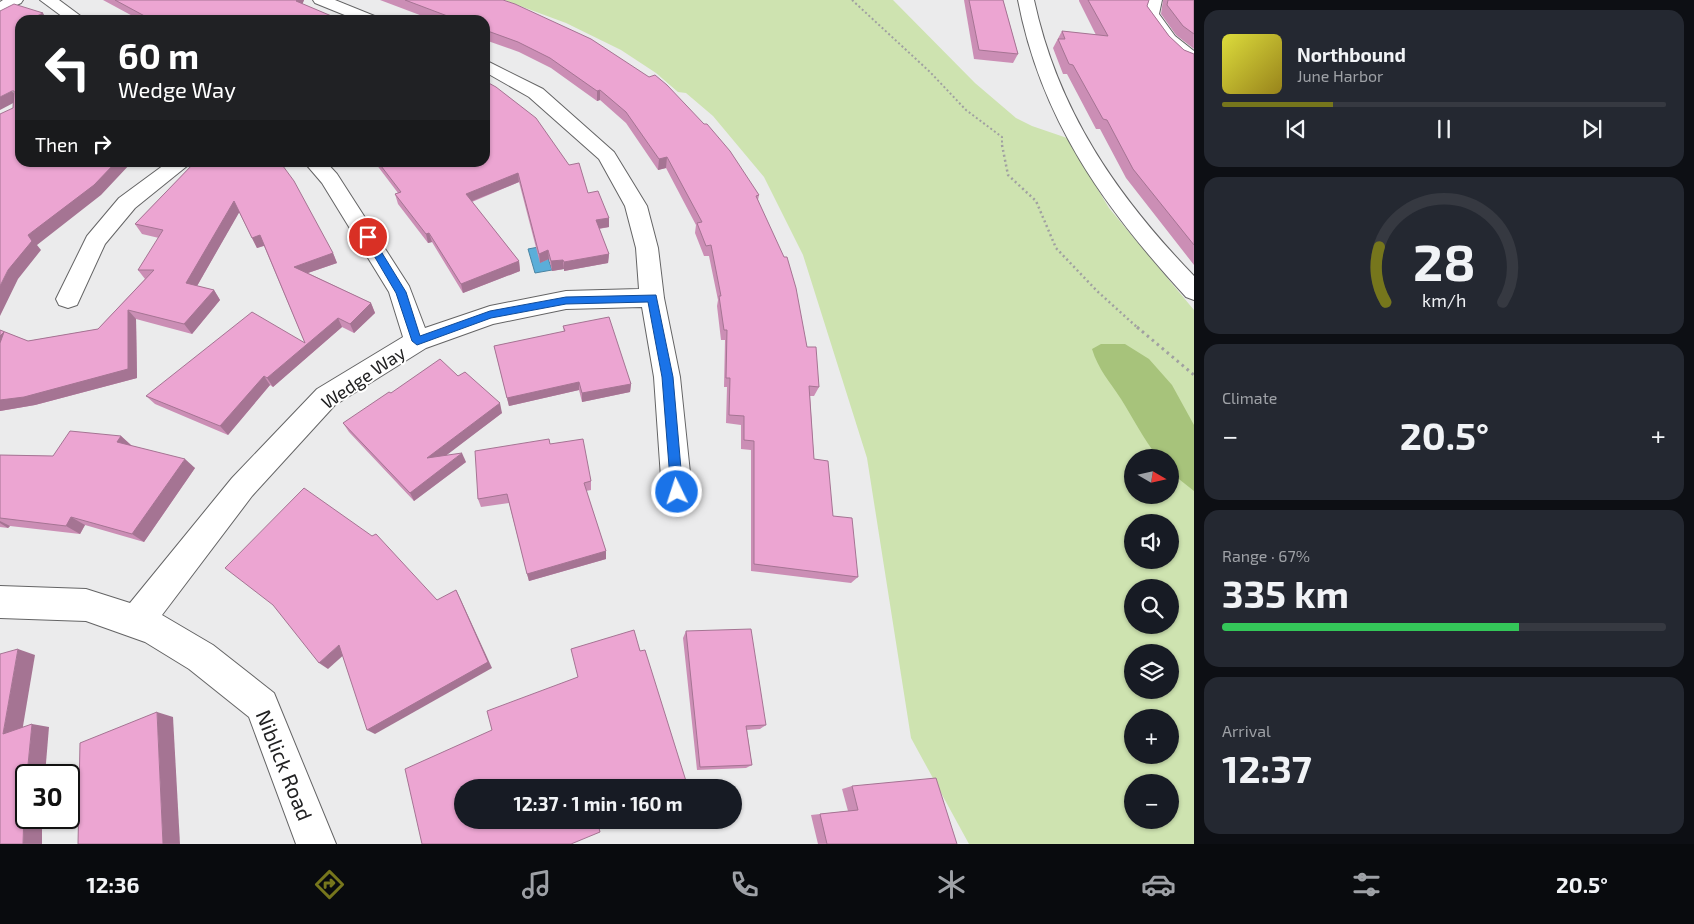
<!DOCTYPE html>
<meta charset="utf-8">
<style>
:root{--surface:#171b24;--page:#242831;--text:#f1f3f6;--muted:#9ea1a6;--line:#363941;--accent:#76761c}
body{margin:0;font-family:"Exo 2",sans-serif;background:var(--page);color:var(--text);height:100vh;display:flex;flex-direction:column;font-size:19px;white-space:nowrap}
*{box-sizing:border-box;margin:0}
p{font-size:16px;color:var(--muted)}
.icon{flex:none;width:28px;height:28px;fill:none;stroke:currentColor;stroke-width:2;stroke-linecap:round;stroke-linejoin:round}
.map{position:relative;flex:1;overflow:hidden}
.sheet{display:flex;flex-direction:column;gap:10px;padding:10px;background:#0d0f14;width:500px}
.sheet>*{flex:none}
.top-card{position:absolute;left:15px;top:15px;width:475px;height:152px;border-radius:15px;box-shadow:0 1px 4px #0004;background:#202124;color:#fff;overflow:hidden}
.needle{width:32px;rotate:99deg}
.fabs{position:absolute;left:1124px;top:449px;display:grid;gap:10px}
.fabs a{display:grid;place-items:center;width:55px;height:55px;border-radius:50%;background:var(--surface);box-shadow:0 1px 4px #0004;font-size:25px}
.speed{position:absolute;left:15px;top:764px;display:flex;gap:10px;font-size:25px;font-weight:700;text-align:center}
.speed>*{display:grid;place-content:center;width:65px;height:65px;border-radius:50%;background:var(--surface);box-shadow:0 1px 4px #0004;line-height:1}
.speed .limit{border:2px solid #111;border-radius:8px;background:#fff;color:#111}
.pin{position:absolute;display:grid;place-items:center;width:42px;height:42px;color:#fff;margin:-21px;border:2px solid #fff;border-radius:50%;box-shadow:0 1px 5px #0007}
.me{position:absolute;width:55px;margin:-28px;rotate:356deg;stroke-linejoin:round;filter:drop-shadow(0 0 4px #0008)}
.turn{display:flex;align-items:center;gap:18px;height:105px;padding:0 20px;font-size:22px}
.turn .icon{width:65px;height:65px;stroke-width:2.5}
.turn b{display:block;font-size:35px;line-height:42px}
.then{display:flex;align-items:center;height:48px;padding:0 20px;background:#0003;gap:10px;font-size:19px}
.big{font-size:38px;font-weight:700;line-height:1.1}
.sheet .widget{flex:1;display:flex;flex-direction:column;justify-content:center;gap:8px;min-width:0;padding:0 18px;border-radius:15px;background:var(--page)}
.sheet .dial{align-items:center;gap:0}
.dial svg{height:130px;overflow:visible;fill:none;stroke:var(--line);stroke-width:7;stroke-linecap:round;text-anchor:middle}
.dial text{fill:var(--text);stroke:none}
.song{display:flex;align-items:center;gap:15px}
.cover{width:60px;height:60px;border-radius:8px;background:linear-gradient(135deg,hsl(60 70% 55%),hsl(50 70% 35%))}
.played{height:5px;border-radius:2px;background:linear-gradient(90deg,var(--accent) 25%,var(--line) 25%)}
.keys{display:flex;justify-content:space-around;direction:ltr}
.heat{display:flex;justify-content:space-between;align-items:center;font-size:28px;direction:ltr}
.charge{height:8px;border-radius:4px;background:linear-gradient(90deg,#34c759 67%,var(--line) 0)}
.trip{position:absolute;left:454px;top:779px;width:288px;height:50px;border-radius:25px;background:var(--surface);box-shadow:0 1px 4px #0004;font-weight:700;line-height:50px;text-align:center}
.menu{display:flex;height:80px;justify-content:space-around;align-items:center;background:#090b0e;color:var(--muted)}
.menu .icon{width:35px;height:35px}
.menu .active{color:var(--accent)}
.menu b{font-size:22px;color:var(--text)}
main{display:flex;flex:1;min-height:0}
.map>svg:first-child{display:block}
.green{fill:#cee3b0;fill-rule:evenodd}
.forest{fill:#a7c37b}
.water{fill:#5baed9;stroke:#4a84a2}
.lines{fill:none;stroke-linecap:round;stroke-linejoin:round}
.minor-casing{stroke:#646465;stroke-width:2}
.path-far2{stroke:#a0a0a1;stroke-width:2;stroke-dasharray:2 2.5;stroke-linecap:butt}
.path-far1{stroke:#a0a0a1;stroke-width:2.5;stroke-dasharray:2 3;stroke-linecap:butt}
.path{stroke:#a0a0a1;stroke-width:3;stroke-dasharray:2.5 4;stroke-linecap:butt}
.minor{fill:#fff;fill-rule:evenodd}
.wall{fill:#cb8eb5}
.shaded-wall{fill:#a57493}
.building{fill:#eca5d2;stroke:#a57493}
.route{fill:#1a73e8;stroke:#114b97}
.labels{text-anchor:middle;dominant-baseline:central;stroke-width:4;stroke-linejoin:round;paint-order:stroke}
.street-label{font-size:18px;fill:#212122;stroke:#fff}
.near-street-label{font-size:21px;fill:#212122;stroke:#fff}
</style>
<main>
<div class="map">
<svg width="1194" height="844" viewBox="0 0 1194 844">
<rect width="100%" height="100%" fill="#ebebec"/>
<!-- green -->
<path class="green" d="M504 0H893L975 83 1016 118 1032 126 1067 138 1109 208 1194 310V844H969L911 738 867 458 803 255 764 177 713 116 686 93 678 92 656 73 621 50 566 23ZM1132 458H1170V495H1132ZM1132 522H1170V560H1132ZM1132 588H1170V625H1132ZM1132 652H1170V690H1132ZM1132 718H1170V755H1132ZM1132 782H1170V820H1132Z"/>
<!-- forest -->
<path class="forest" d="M1101 344H1125L1149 359 1172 385 1194 425V491L1170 472V458L1158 457C1144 440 1133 418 1121 399 1110 382 1098 369 1092 349Z"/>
<!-- water -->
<polygon class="water" points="544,246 552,270 535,273 528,249"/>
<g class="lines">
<!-- minor casing -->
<g class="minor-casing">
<g id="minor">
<polygon points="3,0 23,0 21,3 0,13 0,2"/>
<polygon points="40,0 59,0 86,20 67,20"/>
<polygon points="313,0 335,0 377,17 379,20 357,20 315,3"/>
<path d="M1018 0H1034C1058 111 1116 195 1194 276V300L1186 297C1105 209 1041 120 1018 0Z"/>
<path d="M1146 0H1162L1159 14 1175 36 1194 51V65C1171 59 1155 33 1143 14Z"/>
<polygon points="485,60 543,89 614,152 647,206 658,248 664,298 680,377 692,492 687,501 677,505 667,501 662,492 654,377 642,307 566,309 493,324 426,348 335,405 252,496 162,615 213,645 274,693 336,844 296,844 249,717 189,669 145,642 86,621 0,618 0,586 86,589 130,603 232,478 317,389 403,337 389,292 322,183 304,162 326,162 337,174 409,286 425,328 490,306 566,291 639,289 636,248 625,206 599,159 529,97 485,72"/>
<polygon points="168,162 192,162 135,208 105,244 77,305 68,308 59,305 56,299 87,236 119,198"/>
</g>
</g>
<!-- path-far2 -->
<polyline class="path-far2" points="852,0 930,72 966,110 1002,137 1002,146"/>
<!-- path-far1 -->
<polyline class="path-far1" points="1002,145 1008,175 1036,201 1056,248 1097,291 1139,329"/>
<!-- path -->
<polyline class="path" points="1137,327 1194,375"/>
<!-- minor -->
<use href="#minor" class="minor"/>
</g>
<!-- wall -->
<g class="wall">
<polygon points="103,0 304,0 302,4 341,20 140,20"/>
<polygon points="380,0 503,0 759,195 758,200 807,347 819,387 814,396 810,396 814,459 833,516 858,577 851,583 751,571 751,450 741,449 741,425 726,423 727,387 724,387 725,340 721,340 717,306 718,300 709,256 704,256 695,233 696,225 666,168 658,170 626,123 600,100 597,101 551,68 519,52 485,40 485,20 433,20"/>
<polygon points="964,0 1003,0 1018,54 1013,63 974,59"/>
<polygon points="1079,0 1149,0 1147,6 1169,36 1184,50 1194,54 1194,265 1126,178 1100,129 1096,129 1067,74 1063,74 1053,48 1062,31 1096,35 1079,1"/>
<polygon points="1163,0 1194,0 1194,49 1176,35 1161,14"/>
<polygon points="371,162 485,162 588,193 609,218 609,227 599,229 609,254 608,263 564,271 564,269 552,271 549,259 540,263 519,182 472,202 519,261 520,271 463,293 432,242 428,243 398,204 395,194 398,193 376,164 373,166"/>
<polygon points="193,164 333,253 337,263 308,273 371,303 375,313 354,333 342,327 273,387 270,385 228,435 155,404 146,396 305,343 264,246 257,248 239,212 197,286 214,290 220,300 192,334 136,319 137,378 35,405 0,411 0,330 28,341 98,329 145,279 138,270 159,238 142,234 135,224"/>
<polygon points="563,326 631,384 630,392 582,402 579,390 509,406 494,346 564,332"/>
<polygon points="458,376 502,413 446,455 466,462 414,501 349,432 343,423 391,393"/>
<polygon points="121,436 132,446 195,468 144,542 85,525 80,534 10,526 8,528 0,527 0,455 53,456"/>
<polygon points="550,444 591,481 591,490 586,491 606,551 606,559 529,581 509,503 481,507 478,499"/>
<polygon points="686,631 766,725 760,729 747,730 752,765 746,768 697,770 683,638"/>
<polygon points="852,786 957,844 818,844 811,815 848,811 842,789"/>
</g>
<!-- shaded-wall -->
<g class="shaded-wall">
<polygon points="297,0 304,0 300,11 296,1"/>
<polygon points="43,13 47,20 34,20 33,18"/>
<polygon points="600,90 600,100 597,101 597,91"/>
<polygon points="12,91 19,100 0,110 0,97"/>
<polygon points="667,157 666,168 658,170 659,159"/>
<polygon points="116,162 132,162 101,195 37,245 41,250 18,279 0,316 0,286 8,270 28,235"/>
<polygon points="372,162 375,162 376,164 373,166"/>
<polygon points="518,173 519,182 467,203 466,194"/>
<polygon points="234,201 240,211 193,293 186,283"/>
<polygon points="609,218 609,227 596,229 596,220"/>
<polygon points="429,233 432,242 428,243 426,234"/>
<polygon points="260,235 266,245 257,248 252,238"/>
<polygon points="548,250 549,259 540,263 539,254"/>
<polygon points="333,253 337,263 299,276 294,267"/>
<polygon points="609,254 608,263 564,271 564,262"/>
<polygon points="563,260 564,269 552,271 551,261"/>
<polygon points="519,261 520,271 463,293 461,284"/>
<polygon points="214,290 220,300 192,334 184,324"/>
<polygon points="371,303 375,313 354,333 350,324"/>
<polygon points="128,310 136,319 137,378 35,405 0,411 0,400"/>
<polygon points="338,318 342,327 273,387 267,378"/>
<polygon points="4,332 0,354 0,336"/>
<polygon points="264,376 270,385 228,435 220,426"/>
<polygon points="579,382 579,390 509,406 507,398"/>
<polygon points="631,384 630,392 582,402 582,393"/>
<polygon points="500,403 502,413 431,467 427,458"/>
<polygon points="121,436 132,446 117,442"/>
<polygon points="462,453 466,462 414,501 410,493"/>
<polygon points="185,459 195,468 144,542 132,534"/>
<polygon points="71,517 85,525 80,534 66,526"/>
<polygon points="0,521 10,526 8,528 0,523"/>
<polygon points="606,551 606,559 529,581 527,574"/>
<polygon points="456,590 460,598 492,668 375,734 367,730"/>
<polygon points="339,645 347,652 328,669 319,663"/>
<polygon points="18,649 35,655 21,738 3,734"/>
<polygon points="157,712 173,717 180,844 163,844"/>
<polygon points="32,724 49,727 45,775 27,775"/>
<polygon points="686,781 682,783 670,788 666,788"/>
<polygon points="26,783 26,818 42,818 42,844 23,844 24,813"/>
</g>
<!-- building -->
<g class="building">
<polygon points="115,0 297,0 296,1 341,20 152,20"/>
<polygon points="405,0 503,0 515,4 591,39 649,77 655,75 667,85 704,124 707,124 730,151 759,195 756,196 784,257 787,257 796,288 807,347 816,347 819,387 809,386 814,459 828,461 833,516 852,518 858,577 754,564 754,441 744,440 744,416 729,415 730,378 726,378 727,330 724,330 719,296 721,296 711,245 706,246 697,223 702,222 667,157 659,159 626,112 600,90 597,91 550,58 518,42 485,30 485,20 458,20"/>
<polygon points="969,0 1003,0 1018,54 979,50"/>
<polygon points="1088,0 1149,0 1147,6 1169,36 1184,50 1194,54 1194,245 1133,169 1107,120 1103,119 1073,65 1069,64 1058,39 1065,39 1062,31 1108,36"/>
<polygon points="1168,0 1194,0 1194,34 1183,26 1167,5"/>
<polygon points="14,4 43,13 33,18 36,20 20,20 20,162 116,162 94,185 28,235 32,241 8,270 0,286 0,114 13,108 14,91 12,91 0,97 0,11"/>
<polygon points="485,81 496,87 536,118 569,165 579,163 588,193 598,191 609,218 596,220 609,254 564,262 563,260 551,261 548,250 539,254 518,173 466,194 519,261 461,284 429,233 426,234 395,194 401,192 378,162 485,162"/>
<polygon points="195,162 280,162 294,181 333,253 294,267 371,303 350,324 338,318 267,378 264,376 220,426 146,396 252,312 305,343 260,235 252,238 234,201 186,283 214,290 184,324 128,310 128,369 24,397 0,400 0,343 4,332 0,336 0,330 28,341 98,329 154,270 138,270 163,230 135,224"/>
<polygon points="609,317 631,384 582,393 579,382 507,398 494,346 565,331 563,326"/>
<polygon points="440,359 458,376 465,372 500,403 427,458 462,453 410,493 343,423 389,392 391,393"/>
<polygon points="70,431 121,436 117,442 185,459 132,534 71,517 66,526 0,518 0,455 53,456"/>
<polygon points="549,439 550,444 583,439 591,481 584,483 606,551 527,574 507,494 478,499 475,451"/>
<polygon points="304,488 372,536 376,534 437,600 456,590 488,662 367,730 339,645 319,663 273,605 225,568"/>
<polygon points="751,629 766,725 746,726 752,765 700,767 686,631"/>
<polygon points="634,630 640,651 645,650 686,781 666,788 462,788 462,820 597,820 600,832 571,844 422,844 405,769 492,730 487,711 578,677 571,649"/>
<polygon points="18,649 3,734 32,724 27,775 26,775 24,813 23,844 0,844 0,654"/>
<polygon points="157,712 163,844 78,844 80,743"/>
<polygon points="936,778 957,844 827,844 820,814 858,810 852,786"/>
</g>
<!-- route -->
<polygon class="route" points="368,234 371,235 406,292 420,336 490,311 566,297 656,295 673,377 683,492 681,496 672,496 671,492 662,377 648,302 566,304 491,318 417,345 412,341 396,293 363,237"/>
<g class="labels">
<!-- street labels -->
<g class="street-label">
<text transform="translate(363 377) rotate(-34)">Wedge Way</text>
</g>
<!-- near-street labels -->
<g class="near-street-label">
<text transform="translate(285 765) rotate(68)">Niblick Road</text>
</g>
</g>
</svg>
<div class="fabs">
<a><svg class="needle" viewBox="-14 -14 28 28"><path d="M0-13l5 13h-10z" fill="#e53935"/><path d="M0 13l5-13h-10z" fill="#9ea1a6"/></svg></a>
<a><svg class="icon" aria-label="sound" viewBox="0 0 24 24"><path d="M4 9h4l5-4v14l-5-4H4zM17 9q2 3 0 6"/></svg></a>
<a><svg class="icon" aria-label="search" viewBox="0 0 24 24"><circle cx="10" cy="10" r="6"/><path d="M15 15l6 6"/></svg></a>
<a><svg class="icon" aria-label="layers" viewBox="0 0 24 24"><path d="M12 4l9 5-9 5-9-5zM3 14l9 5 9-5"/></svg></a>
<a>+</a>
<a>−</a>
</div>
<div class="speed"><div class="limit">30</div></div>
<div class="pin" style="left:368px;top:237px;background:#d93025"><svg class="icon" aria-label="arrive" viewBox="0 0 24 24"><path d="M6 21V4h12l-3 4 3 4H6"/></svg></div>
<svg class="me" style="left:677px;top:492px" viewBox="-20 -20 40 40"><circle r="17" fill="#1a73e8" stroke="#fff" stroke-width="3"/><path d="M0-11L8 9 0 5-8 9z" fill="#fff"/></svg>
<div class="trip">12:37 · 1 min · 160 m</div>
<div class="top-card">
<div class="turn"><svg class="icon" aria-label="left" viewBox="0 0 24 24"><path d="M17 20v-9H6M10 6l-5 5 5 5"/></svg><div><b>60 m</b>Wedge Way</div></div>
<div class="then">Then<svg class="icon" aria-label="right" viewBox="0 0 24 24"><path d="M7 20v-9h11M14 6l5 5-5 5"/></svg></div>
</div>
</div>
<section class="sheet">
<div class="widget">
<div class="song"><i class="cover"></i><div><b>Northbound</b><p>June Harbor</p></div></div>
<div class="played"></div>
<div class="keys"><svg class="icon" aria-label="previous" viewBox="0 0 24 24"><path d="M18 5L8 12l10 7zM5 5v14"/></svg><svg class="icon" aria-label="pause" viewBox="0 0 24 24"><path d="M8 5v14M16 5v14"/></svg><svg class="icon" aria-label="next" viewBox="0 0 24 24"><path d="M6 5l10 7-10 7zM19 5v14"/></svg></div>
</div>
<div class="widget dial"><svg viewBox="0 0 100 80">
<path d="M14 69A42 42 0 1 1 86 69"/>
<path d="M14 69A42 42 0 0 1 10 35" stroke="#76761c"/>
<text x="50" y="56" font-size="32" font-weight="700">28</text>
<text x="50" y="72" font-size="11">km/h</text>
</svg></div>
<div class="widget"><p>Climate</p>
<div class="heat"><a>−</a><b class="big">20.5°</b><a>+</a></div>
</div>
<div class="widget"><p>Range · 67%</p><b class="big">335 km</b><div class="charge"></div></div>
<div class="widget"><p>Arrival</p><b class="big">12:37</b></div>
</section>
</main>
<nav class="menu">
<b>12:36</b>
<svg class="icon active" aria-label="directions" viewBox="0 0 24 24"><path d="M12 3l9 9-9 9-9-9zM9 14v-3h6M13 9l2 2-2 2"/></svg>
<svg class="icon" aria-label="music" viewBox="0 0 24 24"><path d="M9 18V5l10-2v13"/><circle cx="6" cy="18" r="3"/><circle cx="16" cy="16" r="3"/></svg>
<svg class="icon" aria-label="phone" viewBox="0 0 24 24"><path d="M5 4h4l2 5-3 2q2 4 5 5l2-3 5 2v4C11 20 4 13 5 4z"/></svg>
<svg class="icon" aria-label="climate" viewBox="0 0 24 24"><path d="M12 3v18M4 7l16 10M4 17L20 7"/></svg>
<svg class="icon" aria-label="car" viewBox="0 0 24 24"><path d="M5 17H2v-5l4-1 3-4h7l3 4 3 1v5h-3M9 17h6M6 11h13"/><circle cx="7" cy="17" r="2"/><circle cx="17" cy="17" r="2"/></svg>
<svg class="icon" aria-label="filters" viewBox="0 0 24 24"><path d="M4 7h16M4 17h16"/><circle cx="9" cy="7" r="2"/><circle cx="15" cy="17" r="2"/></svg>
<b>20.5°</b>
</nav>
